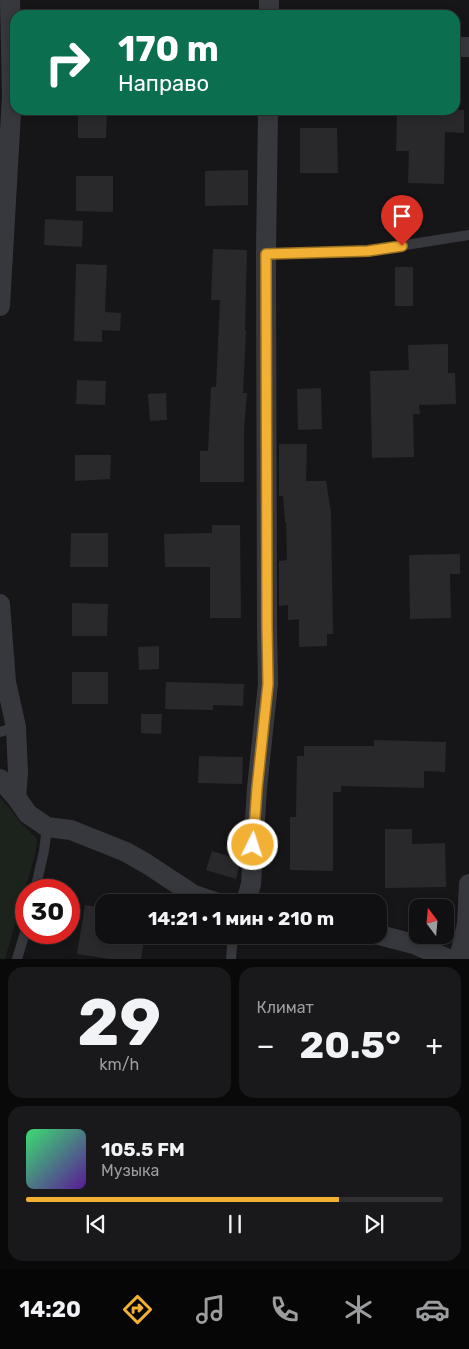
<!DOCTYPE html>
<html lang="ru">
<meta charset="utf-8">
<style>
:root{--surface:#101012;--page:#19191b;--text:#f1f3f6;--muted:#9c9d9f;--line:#303032;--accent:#f2b134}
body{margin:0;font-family:Rubik,sans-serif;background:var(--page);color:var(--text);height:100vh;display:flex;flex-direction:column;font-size:19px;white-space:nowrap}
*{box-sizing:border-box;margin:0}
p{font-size:16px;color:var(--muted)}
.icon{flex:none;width:28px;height:28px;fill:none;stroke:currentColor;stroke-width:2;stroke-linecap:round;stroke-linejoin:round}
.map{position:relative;height:959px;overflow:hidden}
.sheet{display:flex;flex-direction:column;gap:8px;padding:8px;background:#09090a;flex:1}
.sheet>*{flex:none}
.top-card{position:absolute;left:10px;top:10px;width:450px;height:105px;border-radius:15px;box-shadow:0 2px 8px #0003,0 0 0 1px var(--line);background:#0b6e4f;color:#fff;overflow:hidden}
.needle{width:32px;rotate:344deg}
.controls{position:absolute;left:409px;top:899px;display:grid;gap:10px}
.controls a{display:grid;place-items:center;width:45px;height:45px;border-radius:10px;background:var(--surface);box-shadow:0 2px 8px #0003,0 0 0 1px var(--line);font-size:25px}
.speed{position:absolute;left:15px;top:879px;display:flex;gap:10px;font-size:25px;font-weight:700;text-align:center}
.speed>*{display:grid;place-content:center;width:65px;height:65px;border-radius:50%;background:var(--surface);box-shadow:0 2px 8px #0003,0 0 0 1px var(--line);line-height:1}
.speed .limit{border:8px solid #d22;background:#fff;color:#111}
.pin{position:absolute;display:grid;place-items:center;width:42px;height:42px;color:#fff;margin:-51px -21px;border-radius:50% 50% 50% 0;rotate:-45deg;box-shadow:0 0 5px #0007}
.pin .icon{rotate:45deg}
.me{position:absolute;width:55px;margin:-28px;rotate:4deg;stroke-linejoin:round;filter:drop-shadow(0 0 4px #0008)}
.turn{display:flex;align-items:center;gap:18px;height:105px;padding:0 25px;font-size:22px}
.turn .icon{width:65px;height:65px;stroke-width:2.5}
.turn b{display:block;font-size:35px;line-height:42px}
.big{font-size:38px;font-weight:700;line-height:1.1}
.sheet .widget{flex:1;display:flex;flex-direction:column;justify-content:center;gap:8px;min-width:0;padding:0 18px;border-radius:15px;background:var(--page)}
.sheet .dial{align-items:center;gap:0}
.dial b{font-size:65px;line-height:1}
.song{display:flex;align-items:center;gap:15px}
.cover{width:60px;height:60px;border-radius:8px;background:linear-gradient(135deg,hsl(140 70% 55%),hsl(270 70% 35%))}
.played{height:5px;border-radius:2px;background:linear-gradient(90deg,var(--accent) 75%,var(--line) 75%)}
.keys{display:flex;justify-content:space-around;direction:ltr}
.heat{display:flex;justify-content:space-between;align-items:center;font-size:28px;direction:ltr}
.sheet .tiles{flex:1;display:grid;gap:8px;grid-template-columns:1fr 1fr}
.widget:last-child{grid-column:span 2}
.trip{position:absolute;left:95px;top:894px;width:292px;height:50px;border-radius:15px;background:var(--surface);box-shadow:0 2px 8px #0003,0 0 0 1px var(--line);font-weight:700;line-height:50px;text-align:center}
.tabs{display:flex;height:80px;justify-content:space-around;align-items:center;background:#060607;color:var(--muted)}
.tabs .icon{width:35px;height:35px}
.tabs .active{color:var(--accent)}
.tabs b{font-size:22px;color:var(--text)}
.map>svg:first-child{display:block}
.green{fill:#1c231d}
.building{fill:#29292c}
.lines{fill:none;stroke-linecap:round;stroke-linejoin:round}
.service{stroke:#37383d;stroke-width:10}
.minor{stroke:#37383d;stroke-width:20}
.route-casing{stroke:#9d7322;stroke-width:12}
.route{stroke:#f2b134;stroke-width:9}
</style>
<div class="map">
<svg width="469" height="959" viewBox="0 0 469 959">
<rect width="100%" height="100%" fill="#161618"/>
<!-- green -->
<polygon class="green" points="0,797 23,825 37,839 36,851 5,959 0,959"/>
<!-- building -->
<g class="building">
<polygon points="78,110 107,110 106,138 78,138"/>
<polygon points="431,110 464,110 464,133 445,132 444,184 408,183 409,151 396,151 397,115 431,116"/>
<polygon points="300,128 337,128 338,173 300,173"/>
<polygon points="248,170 248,205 205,206 205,171"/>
<polygon points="76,176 113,176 113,212 76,211"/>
<polygon points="45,219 83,221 82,247 44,245"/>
<polygon points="213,249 247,250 245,330 246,330 243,393 247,393 244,429 244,482 200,482 200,451 208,451 211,387 216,387 220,300 211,300"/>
<polygon points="76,264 107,265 105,312 121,313 120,331 102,330 102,342 74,341"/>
<rect x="395" y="267" width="18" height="39"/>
<polygon points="448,344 448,373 455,373 456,404 419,405 420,414 413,414 414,457 372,458 370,371 409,370 408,345"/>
<polygon points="77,380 106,381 105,405 76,404"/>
<polygon points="321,388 322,429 298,430 297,389"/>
<polygon points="166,393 167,420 150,421 148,394"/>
<polygon points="279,444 307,444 306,481 326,481 331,512 333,634 327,634 327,646 299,647 299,619 288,620 288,605 279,606 279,561 287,560 286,522 285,522 283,496 279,496"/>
<polygon points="75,455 111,455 110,479 75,481"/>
<polygon points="212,525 240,525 241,618 210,618 210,567 165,567 164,534 212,533"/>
<polygon points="71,533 108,533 108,567 70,567"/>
<polygon points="460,554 460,574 450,574 451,618 410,619 409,555"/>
<polygon points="72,603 108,604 107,636 72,636"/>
<polygon points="159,646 159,669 139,670 138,647"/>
<rect x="72" y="672" width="36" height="32"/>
<polygon points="166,682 244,684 243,706 213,705 213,710 165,709"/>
<polygon points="141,714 162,714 161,734 141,733"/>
<polygon points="374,740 446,742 445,772 424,771 424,788 341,786 341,792 333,792 333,871 290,870 290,817 296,817 297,756 304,756 304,746 374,746"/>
<polygon points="199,756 243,757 242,784 198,783"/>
<polygon points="385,829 412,829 412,844 445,843 446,887 385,888"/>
<polygon points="212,851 241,860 236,879 206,870"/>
<polygon points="85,905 104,908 104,935 145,935 141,959 110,959 77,954"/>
</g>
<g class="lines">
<!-- service -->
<g class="service">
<polyline points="266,254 368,251 469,235"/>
<polyline points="0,732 16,727"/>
<polyline points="35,890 44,851 47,827"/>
<polyline points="17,959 26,929"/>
<polyline points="231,959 233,935"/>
</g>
<!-- minor -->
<g class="minor">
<polyline points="269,15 269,0"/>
<polyline points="455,47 469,47"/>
<polyline points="0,306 12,96 10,0"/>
<polyline points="0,604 6,682 16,727 18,773 16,797"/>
<polyline points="0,779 16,797 28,814 47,827 71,830 126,852 147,864 194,895 215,902"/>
<polyline points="246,902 251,884 257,788 268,684 267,627 266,254 268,110"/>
<polyline points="379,935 414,944 448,959"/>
<polyline points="459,959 467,924 469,884"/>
</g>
</g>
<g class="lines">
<!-- route casing -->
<g class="route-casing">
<polyline id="route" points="253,845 257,788 268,684 267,627 266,254 368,251 402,246"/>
</g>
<!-- route -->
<use href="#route" class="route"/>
</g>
</svg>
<div class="controls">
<a><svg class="needle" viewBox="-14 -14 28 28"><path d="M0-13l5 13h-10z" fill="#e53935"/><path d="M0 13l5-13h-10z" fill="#9c9d9f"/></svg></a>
</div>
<div class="speed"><div class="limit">30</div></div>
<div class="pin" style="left:402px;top:246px;background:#d93025"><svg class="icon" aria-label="arrive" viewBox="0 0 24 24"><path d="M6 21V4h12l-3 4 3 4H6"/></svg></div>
<svg class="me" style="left:253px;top:845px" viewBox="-20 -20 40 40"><circle r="17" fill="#f2b134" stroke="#fff" stroke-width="3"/><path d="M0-11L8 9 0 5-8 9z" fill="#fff"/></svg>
<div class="trip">14:21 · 1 мин · 210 m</div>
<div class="top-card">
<div class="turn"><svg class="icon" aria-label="right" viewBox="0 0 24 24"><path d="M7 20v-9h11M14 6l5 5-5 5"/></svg><div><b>170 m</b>Направо</div></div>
</div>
</div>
<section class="sheet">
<div class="tiles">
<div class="widget dial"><b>29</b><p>km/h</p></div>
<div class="widget"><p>Климат</p>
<div class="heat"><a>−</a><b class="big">20.5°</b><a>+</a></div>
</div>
<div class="widget">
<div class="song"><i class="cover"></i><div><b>105.5 FM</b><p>Музыка</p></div></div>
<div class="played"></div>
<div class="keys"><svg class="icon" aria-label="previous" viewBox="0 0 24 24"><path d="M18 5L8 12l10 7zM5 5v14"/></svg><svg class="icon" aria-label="pause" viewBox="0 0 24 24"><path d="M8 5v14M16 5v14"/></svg><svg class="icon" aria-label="next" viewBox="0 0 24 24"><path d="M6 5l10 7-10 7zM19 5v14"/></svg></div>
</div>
</div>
</section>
<nav class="tabs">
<b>14:20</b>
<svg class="icon active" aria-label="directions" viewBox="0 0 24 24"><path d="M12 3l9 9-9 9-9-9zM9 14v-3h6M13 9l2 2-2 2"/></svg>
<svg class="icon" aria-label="music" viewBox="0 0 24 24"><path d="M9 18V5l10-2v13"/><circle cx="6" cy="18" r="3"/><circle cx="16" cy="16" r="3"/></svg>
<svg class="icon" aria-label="phone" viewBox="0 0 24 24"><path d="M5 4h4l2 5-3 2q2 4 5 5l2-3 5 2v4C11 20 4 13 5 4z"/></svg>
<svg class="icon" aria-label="climate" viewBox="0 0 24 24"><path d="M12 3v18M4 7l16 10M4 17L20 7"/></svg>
<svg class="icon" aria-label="car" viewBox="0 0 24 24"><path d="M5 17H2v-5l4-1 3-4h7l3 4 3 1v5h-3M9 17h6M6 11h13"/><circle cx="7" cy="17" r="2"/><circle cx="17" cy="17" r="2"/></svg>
</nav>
